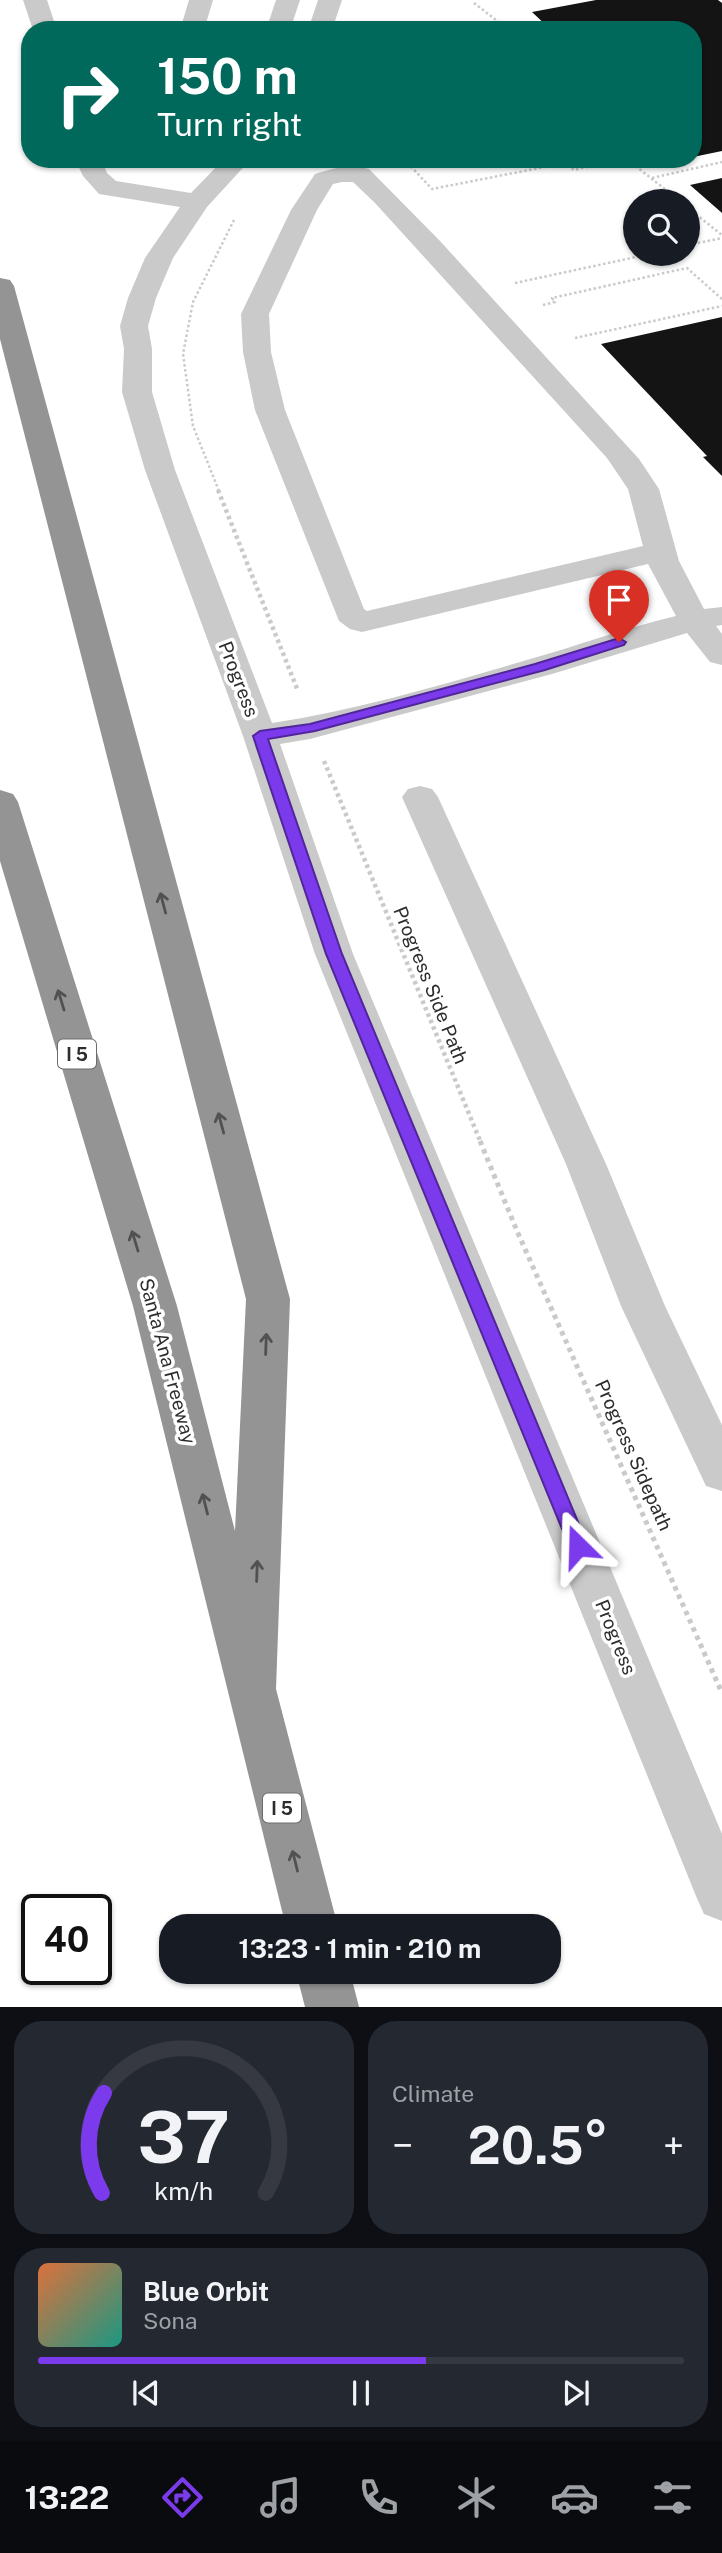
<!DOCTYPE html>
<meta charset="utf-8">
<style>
:root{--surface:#171b24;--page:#242831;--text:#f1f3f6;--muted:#9ea1a6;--line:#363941;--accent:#7c3aed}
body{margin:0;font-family:"Public Sans",sans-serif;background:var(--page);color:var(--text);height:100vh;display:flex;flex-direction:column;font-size:26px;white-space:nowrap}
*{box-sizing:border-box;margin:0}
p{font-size:23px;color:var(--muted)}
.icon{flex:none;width:38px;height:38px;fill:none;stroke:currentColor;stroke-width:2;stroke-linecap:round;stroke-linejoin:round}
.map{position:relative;height:2007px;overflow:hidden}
.panel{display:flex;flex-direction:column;gap:14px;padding:14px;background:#0d0f14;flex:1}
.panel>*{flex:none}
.hud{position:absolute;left:21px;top:21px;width:681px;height:147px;border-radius:28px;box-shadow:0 2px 5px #0004;background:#00695c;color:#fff;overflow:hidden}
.fabs{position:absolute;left:623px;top:189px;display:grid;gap:14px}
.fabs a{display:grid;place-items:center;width:77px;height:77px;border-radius:50%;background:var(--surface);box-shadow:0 2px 5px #0004;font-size:35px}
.speed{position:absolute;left:21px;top:1894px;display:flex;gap:14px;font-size:35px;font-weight:700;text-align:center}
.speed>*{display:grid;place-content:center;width:91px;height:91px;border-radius:50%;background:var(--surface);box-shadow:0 2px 5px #0004;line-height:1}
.speed .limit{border:4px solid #111;border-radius:10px;background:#fff;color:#111}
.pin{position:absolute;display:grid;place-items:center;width:60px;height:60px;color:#fff;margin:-72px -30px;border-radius:50% 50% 50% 0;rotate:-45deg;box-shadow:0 0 7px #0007}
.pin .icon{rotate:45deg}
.me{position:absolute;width:77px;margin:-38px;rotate:338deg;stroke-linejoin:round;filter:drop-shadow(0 0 5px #0008)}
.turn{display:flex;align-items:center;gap:24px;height:147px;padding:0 21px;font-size:32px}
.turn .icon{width:91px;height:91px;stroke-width:2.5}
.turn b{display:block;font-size:49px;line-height:60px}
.big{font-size:52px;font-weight:700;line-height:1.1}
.panel .card{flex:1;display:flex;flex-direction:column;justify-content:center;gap:10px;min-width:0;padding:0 24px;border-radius:28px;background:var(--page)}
.panel .dial{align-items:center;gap:0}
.dial svg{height:182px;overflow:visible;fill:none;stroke:var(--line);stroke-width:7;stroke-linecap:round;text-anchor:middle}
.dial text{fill:var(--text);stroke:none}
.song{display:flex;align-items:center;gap:21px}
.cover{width:84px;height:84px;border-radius:10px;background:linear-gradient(135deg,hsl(20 70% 55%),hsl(170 70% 35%))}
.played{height:7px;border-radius:4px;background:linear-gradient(90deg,var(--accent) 60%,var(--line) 60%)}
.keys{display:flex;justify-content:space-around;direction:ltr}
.heat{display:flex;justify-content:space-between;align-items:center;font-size:38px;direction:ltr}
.panel .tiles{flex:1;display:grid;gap:14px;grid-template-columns:1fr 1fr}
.card:last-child{grid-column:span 2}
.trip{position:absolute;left:159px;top:1914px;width:402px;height:70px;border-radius:28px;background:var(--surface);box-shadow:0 2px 5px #0004;font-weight:700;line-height:70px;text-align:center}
.menu{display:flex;height:112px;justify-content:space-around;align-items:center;background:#090b0e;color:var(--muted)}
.menu .icon{width:49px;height:49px}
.menu .current{color:var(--accent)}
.menu b{font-size:32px;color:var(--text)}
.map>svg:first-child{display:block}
.building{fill:#141414}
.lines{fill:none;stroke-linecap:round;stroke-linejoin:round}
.path-far2{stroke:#cacaca;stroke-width:2.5;stroke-dasharray:2.5 2.5;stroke-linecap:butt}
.path-far1{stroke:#cacaca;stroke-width:4.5;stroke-dasharray:3.5 3.5;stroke-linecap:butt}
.path{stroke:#cacaca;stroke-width:5;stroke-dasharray:4.5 4.5;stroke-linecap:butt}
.minor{fill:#cacaca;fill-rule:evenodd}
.highway{fill:#949494;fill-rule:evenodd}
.oneway{stroke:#515151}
.route{fill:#7c3aed;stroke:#51269a;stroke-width:2}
.labels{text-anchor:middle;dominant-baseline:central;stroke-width:7;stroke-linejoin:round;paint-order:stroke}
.shield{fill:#fff;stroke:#6c6c6c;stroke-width:2}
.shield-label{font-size:18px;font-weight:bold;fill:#2d2d2d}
.street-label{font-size:19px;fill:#2d2d2d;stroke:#fff}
</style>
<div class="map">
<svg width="722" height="2007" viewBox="0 0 722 2007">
<rect width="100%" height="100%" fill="#fff"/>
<!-- building -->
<g class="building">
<polygon points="596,0 718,0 722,3 722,151 693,157 693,30 551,30 532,12"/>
<polygon points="430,159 472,159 473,161 438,167"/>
<polygon points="722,178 722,213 690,185"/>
<polygon points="722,317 722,476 703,457 707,456 601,344"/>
</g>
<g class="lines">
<!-- path-far2 -->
<g class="path-far2">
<polyline points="474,3 509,30"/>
<polyline points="404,159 432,189 565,163 574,170 621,159"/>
<polyline points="649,159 633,164 680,201"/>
<polyline points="652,178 722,162"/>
<polyline points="688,208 722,235"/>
<polyline points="688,245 722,238"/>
<polyline points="515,283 650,254"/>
<polyline points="543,305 555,302 552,298 687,268 722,299"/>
<polyline points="575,338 722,306"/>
<polyline points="219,491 193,426 183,354 193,302 234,220"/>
</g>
<!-- path-far1 -->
<g class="path-far1">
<polyline points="218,490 298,691"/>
<polyline points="324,761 481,1143"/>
</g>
<!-- path -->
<polyline class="path" points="480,1141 517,1231 722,1693"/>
<!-- minor -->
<g class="minor">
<polygon points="23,0 47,0 57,30 33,30"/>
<polygon points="189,0 213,0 204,30 180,30"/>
<polygon points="276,0 300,0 290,30 266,30"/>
<polygon points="318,0 342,0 332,30 308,30"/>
<path d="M75 159H101L107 173 116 181 191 193 224 159H251L207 207 173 258 156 298 148 326 152 349V392L175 470 272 723C358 710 444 684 527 660 577 646 625 628 676 616L648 564 362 632 350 629 339 621 255 410 243 352 241 314 291 210 315 174C333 168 350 164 369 169L440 241 639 459 659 489 679 561 704 609 722 607V625L716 626 722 634V665L710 662 687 633 552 674 310 739 280 744 353 954 722 1834V1921L704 1914 696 1896 315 954 243 736 145 470 122 392 124 349 120 326 128 298 145 258 180 207 99 194 83 176ZM342 182H353L375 203 607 458 628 489 643 546 367 611 364 609 285 410 271 352 269 314 317 210 333 184Z"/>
<polygon points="420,786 432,789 438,797 606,1164 665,1306 722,1425 722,1491 706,1486 621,1306 566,1164 402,797 408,789"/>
</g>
<!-- highway -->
<g class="highway">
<polygon points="0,278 10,280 14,286 290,1299 276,1689 338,1927 286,1927 133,1306 0,861 0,790 13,794 18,802 177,1306 235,1531 246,1299 0,339"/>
<polygon points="296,1972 350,1972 359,2007 305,2007"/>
</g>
</g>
<!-- one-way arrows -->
<defs><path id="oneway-shaft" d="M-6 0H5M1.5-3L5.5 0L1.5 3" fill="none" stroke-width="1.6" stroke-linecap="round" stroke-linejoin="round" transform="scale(1.75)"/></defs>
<g class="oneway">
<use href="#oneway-shaft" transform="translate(163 903) rotate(-105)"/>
<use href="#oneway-shaft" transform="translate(61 1000) rotate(-107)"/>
<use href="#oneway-shaft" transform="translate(221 1123) rotate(-105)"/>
<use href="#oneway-shaft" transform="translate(135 1241) rotate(-107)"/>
<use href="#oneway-shaft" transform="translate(266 1344) rotate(-88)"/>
<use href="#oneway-shaft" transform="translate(205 1504) rotate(-104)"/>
<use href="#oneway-shaft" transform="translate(257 1571) rotate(-88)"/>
<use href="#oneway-shaft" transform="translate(295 1861) rotate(-104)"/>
</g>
<!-- route -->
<polygon class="route" points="619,638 626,642 624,645 545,670 315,731 268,739 342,954 588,1546 585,1551 578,1554 571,1551 569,1546 326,954 253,736 260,731 310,724 535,664"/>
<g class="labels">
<!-- shield labels -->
<g class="shield">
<rect x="58" y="1039.5" width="38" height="29" rx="5"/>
<rect x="263" y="1793.5" width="38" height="29" rx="5"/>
</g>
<g class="shield-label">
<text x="77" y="1054">I 5</text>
<text x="282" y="1808">I 5</text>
</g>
<!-- street labels -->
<g class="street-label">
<text transform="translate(239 679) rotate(69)">Progress</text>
<text transform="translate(431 985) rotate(68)">Progress Side Path</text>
<text transform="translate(168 1361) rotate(75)">Santa Ana Freeway</text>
<text transform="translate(634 1455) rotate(66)">Progress Sidepath</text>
<text transform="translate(616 1637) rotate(68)">Progress</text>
</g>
</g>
</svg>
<div class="fabs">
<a><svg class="icon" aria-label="search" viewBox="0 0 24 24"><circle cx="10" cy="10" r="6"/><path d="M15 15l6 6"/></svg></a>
</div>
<div class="speed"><div class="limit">40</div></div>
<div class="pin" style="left:619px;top:642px;background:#d93025"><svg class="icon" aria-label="arrive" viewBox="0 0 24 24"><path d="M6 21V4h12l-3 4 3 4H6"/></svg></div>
<svg class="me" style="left:578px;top:1546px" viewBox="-20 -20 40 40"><path d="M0-17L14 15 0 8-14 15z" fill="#7c3aed" stroke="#fff" stroke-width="4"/></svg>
<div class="trip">13:23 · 1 min · 210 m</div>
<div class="hud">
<div class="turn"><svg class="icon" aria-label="right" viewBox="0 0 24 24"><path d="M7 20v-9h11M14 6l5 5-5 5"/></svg><div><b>150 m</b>Turn right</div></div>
</div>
</div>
<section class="panel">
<div class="tiles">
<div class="card dial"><svg viewBox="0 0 100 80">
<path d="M14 69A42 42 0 1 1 86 69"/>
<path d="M14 69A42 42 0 0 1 15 25" stroke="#7c3aed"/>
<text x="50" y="56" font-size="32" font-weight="700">37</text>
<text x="50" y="72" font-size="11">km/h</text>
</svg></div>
<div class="card"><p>Climate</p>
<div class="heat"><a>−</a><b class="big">20.5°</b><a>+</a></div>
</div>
<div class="card">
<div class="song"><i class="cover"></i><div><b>Blue Orbit</b><p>Sona</p></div></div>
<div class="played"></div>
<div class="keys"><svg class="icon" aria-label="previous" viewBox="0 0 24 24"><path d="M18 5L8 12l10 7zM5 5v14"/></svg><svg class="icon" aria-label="pause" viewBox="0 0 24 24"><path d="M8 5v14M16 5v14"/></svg><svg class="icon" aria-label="next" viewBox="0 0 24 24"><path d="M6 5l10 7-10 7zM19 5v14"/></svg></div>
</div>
</div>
</section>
<nav class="menu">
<b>13:22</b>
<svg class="icon current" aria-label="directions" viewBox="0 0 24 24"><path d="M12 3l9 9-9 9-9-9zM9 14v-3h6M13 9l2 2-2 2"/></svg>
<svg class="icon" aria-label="music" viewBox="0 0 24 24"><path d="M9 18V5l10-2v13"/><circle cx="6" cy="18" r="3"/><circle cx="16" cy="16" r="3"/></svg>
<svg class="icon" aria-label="phone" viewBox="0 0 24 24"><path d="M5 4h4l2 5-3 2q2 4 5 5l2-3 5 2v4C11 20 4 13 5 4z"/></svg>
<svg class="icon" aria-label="climate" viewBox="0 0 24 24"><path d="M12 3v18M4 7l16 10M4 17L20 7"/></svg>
<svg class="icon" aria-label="car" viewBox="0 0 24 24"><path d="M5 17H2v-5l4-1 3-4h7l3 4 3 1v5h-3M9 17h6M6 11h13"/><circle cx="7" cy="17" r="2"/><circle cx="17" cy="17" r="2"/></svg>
<svg class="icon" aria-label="filters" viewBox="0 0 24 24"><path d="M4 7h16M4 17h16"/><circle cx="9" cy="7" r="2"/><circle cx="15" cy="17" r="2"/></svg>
</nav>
